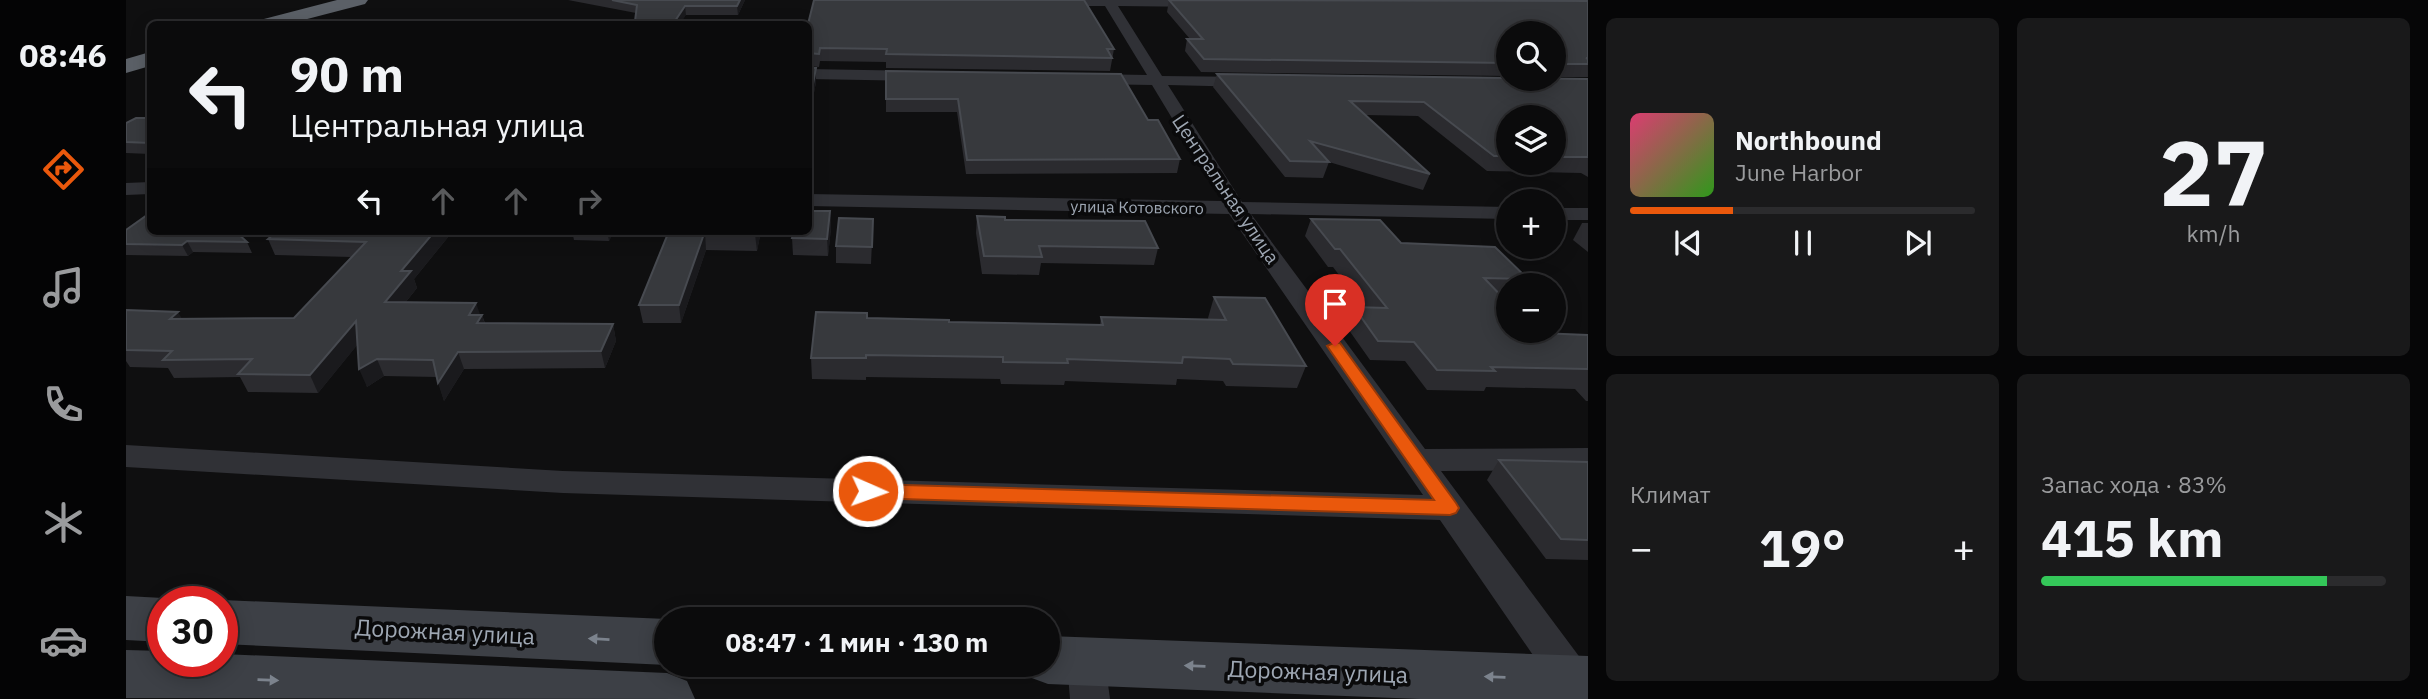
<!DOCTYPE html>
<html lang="ru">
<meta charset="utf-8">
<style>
:root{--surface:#0b0b0c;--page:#19191a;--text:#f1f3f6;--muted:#9a9b9d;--line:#2b2b2d;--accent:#ea580c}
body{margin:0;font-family:"IBM Plex Sans",sans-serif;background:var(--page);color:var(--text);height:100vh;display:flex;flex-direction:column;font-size:26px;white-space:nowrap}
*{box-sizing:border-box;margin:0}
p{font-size:23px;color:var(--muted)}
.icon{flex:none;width:38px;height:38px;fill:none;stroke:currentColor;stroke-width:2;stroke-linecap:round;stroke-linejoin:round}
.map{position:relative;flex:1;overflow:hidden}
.drawer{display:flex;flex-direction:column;gap:18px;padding:18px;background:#060607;width:840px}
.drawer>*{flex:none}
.hud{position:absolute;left:21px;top:21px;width:665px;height:214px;border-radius:10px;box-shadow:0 4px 18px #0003,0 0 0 2px var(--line);background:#0b0b0c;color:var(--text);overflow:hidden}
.tools{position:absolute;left:1370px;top:21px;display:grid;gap:14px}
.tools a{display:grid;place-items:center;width:70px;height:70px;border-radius:50%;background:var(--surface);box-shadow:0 4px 18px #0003,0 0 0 2px var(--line);font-size:35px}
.speed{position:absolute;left:21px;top:586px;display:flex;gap:14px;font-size:35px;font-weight:700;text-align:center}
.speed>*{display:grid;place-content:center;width:91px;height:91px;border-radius:50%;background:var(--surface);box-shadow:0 4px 18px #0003,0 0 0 2px var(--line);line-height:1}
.speed .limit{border:10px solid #d22;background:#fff;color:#111}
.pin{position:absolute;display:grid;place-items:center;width:60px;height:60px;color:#fff;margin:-72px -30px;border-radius:50% 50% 50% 0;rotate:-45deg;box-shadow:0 0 7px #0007}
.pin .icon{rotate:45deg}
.me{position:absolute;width:77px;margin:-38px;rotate:92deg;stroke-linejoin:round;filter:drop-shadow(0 0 5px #0008)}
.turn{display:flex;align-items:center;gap:24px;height:147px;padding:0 28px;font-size:32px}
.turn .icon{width:91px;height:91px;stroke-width:2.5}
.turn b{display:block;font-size:49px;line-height:60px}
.lanes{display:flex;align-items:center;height:66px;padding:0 28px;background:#0003;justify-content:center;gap:35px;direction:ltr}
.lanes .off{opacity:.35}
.big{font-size:52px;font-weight:700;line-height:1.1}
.drawer .widget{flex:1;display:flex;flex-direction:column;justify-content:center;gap:10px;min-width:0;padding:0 24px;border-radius:10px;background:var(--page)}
.drawer .dial{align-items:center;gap:0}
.dial b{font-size:91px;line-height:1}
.song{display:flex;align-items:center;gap:21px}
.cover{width:84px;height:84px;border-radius:10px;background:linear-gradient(135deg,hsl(340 70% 55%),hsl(110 70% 35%))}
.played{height:7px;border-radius:4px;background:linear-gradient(90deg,var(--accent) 30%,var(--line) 30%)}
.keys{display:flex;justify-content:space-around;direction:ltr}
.heat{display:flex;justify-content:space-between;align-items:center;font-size:38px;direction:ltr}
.charge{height:10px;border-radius:5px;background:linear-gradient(90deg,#34c759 83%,var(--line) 0)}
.drawer .tiles{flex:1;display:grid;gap:18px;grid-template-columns:repeat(2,1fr)}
.trip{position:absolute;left:528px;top:607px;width:406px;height:70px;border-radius:35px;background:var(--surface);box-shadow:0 4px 18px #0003,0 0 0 2px var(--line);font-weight:700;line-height:70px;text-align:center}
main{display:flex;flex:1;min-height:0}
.tabs{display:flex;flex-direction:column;width:126px;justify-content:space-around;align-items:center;background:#040405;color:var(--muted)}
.tabs .icon{width:49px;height:49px}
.tabs .active{color:var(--accent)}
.tabs b{font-size:32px;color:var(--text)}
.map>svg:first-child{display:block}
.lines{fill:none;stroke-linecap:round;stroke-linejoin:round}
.street{fill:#303136;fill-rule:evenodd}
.secondary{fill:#3d4046;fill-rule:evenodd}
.highway{fill:#5b6067;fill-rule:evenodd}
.wall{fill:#2b2b2f;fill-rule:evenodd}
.shaded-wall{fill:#1a1a1d}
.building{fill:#37393d;stroke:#474a50;stroke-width:2}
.oneway{fill:#7c838d}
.route{fill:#ea580c;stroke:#983908;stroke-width:2}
.labels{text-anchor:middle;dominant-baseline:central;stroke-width:7;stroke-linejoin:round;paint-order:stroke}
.far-street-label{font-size:16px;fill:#9ea7b3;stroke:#0a0a0b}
.street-label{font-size:19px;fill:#9ea7b3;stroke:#0a0a0b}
.near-street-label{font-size:23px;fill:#9ea7b3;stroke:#0a0a0b}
</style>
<main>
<nav class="tabs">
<b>08:46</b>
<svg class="icon active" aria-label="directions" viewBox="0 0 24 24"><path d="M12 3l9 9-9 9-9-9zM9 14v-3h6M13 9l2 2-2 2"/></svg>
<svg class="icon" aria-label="music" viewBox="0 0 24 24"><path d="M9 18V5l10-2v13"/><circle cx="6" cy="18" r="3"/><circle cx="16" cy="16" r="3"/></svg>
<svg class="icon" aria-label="phone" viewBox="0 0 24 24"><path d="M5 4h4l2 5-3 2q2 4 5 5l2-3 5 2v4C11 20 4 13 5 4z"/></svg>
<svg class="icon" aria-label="climate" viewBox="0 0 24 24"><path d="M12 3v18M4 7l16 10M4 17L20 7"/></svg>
<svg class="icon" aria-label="car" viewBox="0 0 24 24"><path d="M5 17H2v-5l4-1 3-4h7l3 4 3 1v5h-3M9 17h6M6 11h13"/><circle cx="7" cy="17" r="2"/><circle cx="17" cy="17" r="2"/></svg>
</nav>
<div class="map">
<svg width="1462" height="699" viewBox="0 0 1462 699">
<rect width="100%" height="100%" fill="#0f0f10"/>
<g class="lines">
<!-- street -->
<g class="street">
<polygon points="920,0 1083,0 1085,3 1079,7 992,6 1036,76 1124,77 1132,82 1124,87 1042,85 1116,202 1382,207 1382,219 1125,214 1299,449 1462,448 1462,470 1315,471 1461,667 1461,693 1447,698 1433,693 1314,520 437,493 0,467 0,445 437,471 1297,495 1103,214 682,206 682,194 1096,201 1026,85 963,84 955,79 963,74 1021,75 979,6 925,6 921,5"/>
<polygon points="682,69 795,71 803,76 795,81 682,79"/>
<polygon points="24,182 24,194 0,195 0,183"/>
<rect x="1428" y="208" width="34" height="12"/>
<polygon points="960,645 974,650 979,662 984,699 944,699 941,662 946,650"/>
</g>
<!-- secondary -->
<g class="secondary">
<polygon points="0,596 37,598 48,602 37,602 37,642 0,640"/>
<polygon points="96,600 541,619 541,665 96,644 96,602 90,602"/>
<polygon points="922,636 1462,656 1462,699 1294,699 922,684 903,677 897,665 922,665"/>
<polygon points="0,650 37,651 37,662 96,662 96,654 541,673 561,681 569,699 0,698"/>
</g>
<!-- highway -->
<g class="highway">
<polygon points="211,0 242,0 239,4 162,24 131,24 134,20"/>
<polygon points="24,52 24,66 0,73 0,59"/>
</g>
</g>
<!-- wall -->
<g class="wall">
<polygon points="442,0 619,0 612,15 560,15 509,21 510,13"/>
<polygon points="1043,0 1326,0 1462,1 1462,77 1428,77 1428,33 1382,33 1382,76 1075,72 1059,51 1061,39 1064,39 1041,12"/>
<polygon points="682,24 988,49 984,71 760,68 760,62 694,61 693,67 682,66"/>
<polygon points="682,68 690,68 690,82 687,98 682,98"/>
<polygon points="760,71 1022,120 1054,159 1051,173 840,174 831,112 760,112"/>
<path d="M1091 74 1462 79V177L1455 173 1361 171 1292 116 1239 115 1304 174 1297 190 1203 162 1197 178 1159 177 1087 87ZM1382 117H1428V163H1382Z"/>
<polygon points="24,118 24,154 0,153 0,123"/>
<polygon points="704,211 705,228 702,256 667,255 666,238"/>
<polygon points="851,216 879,220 1032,248 1028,265 915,263 913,275 856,274 850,233"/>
<polygon points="747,219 745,264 710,263 710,246"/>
<polygon points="1185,219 1402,279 1399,285 1382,285 1382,297 1377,297 1413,333 1462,335 1462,401 1460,401 1449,389 1360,387 1358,391 1301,390 1279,361 1244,360 1220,326 1228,307 1238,308 1207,267 1202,267 1179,236"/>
<polygon points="1456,223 1462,223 1462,252 1447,240"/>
<polygon points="0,230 121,242 126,253 67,252 62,256 0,255"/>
<polygon points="151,231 327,231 288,279 291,288 279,303 356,315 359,323 487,324 490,341 479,368 338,369 318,401 311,377 258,376 241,387 231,345 192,393 122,392 114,377 48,378 42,368 4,367 0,361 0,310 56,319 168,318 226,257 149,255 142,239"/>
<polygon points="446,231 488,231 483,241 448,240"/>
<polygon points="543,231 635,231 631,251 580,250 555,323 517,323 513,305"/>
<polygon points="1088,297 1180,366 1171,388 1100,386 1097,381 1051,379 1050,385 939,381 938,385 875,384 874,379 740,377 740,380 686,379 685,358 741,318 823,322 974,325 975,317 1083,320 1082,318"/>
<polygon points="1373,460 1462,462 1462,560 1420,559 1361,480"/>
</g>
<!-- shaded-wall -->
<g class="shaded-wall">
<polygon points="614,0 619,0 612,15 611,6"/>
<polygon points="559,6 560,15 554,24 547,24"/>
<polygon points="690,68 690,82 687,98 687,84"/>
<polygon points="704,211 705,228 702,256 701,239"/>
<polygon points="309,231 327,231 288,279 291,288 266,319 259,302 275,271"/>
<polygon points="481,231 488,231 483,241"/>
<polygon points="579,231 580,250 555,323 553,305"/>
<polygon points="630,231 635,231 631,251 629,234"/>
<polygon points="61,241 67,252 62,256 56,245"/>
<polygon points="350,303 355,317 356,315 361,332 343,315"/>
<polygon points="52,312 62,329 44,319"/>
<polygon points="230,321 237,338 192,393 184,375"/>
<polygon points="487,324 490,341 479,368 475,351"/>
<polygon points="332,352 338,369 318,401 312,383"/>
<polygon points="251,359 258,376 241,387 233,369"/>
</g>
<!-- building -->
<g class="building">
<polygon points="486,0 614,0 611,6 559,6 547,24 334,24 338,21 509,21 511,5"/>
<polygon points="688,0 958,0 988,49 981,49 986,58 760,54 761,49 694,48 693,54 682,53 682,24"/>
<polygon points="1043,0 1462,1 1462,58 1460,58 1462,59 1462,64 1428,64 1428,33 1382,33 1382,63 1078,59 1061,39 1077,39"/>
<polygon points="682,68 690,68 687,84 682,84"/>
<polygon points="760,71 995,74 1022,120 1032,120 1054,159 841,160 832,99 760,99"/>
<polygon points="1091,74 1462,79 1462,157 1428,157 1428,117 1382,117 1382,156 1368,156 1298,102 1224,101 1304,174 1184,141 1203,162 1164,161"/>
<polygon points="10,118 24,118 24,143 0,142 0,123"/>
<polygon points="682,211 704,211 701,239 666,238 668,231 682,231"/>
<polygon points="24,213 24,231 109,231 121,242 61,241 56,245 0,244 0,230"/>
<polygon points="851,216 879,217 879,220 1019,221 1032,248 913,246 916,257 858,256"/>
<polygon points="713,218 747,219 746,247 710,246"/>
<polygon points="1185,219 1254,220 1275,243 1369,247 1402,279 1358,278 1382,303 1382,331 1411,331 1413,333 1462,335 1462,369 1365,367 1369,371 1311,370 1288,342 1252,341 1228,307 1261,308 1214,249 1209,249"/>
<polygon points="151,231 309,231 275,271 285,271 259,302 350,303 343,315 356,315 351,323 487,324 475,351 332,352 312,383 307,360 251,359 233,369 230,321 184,375 112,374 126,359 37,360 46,351 0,350 0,310 52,312 44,319 168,318 240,242 142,239"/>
<polygon points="543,231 630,231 629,234 578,234 579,231 553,305 513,305"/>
<polygon points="1088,297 1139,298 1180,366 1107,364 1104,359 1057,357 1056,363 941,359 942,363 877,362 877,357 740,355 740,358 685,358 690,312 741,313 741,318 823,320 823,322 977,325 975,317 1100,320"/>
<polygon points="1373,460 1462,462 1462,540 1435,539"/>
</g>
<!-- one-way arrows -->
<defs><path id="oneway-solid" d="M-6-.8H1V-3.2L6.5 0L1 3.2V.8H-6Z" transform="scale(1.75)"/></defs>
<g class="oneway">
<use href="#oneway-solid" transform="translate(473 639) rotate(-177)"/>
<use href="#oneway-solid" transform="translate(1069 666) rotate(-178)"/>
<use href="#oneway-solid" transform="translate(1369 677) rotate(-178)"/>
<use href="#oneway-solid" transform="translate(142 680) rotate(2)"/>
</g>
<!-- route -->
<polygon class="route" points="1209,342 1214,343 1330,503 1333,508 1330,513 1324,515 742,498 735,496 732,491 735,486 742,484 1308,500 1201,346"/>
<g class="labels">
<!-- far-street labels -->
<g class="far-street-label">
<text transform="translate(1011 207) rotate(1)">улица Котовского</text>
</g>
<!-- street labels -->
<g class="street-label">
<text transform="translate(1100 189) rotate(56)">Центральная улица</text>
</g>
<!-- near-street labels -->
<g class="near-street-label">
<text transform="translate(319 631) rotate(3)">Дорожная улица</text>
<text transform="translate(1192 671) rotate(2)">Дорожная улица</text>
</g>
</g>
</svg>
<div class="tools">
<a><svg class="icon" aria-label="search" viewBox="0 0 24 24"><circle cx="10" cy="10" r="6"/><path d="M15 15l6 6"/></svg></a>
<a><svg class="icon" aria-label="layers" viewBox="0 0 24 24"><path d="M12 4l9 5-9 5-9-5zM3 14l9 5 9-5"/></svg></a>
<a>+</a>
<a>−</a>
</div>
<div class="speed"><div class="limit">30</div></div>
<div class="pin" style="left:1209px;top:346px;background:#d93025"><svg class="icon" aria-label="arrive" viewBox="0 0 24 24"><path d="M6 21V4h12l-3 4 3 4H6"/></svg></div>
<svg class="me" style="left:742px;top:491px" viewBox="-20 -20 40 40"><circle r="17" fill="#ea580c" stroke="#fff" stroke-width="3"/><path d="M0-11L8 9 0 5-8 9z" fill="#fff"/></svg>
<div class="trip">08:47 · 1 мин · 130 m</div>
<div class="hud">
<div class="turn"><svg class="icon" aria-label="left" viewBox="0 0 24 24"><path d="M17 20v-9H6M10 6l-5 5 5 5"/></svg><div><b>90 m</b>Центральная улица</div></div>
<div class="lanes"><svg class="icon" aria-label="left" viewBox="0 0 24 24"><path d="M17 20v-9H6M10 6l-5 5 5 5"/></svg><svg class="icon off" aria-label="ahead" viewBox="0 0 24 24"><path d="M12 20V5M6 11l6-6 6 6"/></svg><svg class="icon off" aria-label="ahead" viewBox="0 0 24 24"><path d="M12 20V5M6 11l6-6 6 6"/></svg><svg class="icon off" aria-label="right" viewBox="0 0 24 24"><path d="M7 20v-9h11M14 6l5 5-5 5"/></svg></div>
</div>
</div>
<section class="drawer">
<div class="tiles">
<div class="widget">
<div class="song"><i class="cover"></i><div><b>Northbound</b><p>June Harbor</p></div></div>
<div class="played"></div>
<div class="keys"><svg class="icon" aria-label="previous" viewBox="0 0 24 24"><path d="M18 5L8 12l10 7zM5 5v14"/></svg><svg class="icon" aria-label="pause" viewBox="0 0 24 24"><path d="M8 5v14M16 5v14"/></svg><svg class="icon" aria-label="next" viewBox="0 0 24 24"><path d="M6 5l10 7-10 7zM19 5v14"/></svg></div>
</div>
<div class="widget dial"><b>27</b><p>km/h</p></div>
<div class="widget"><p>Климат</p>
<div class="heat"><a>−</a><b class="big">19°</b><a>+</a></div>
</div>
<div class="widget"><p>Запас хода · 83%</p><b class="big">415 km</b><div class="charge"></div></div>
</div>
</section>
</main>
